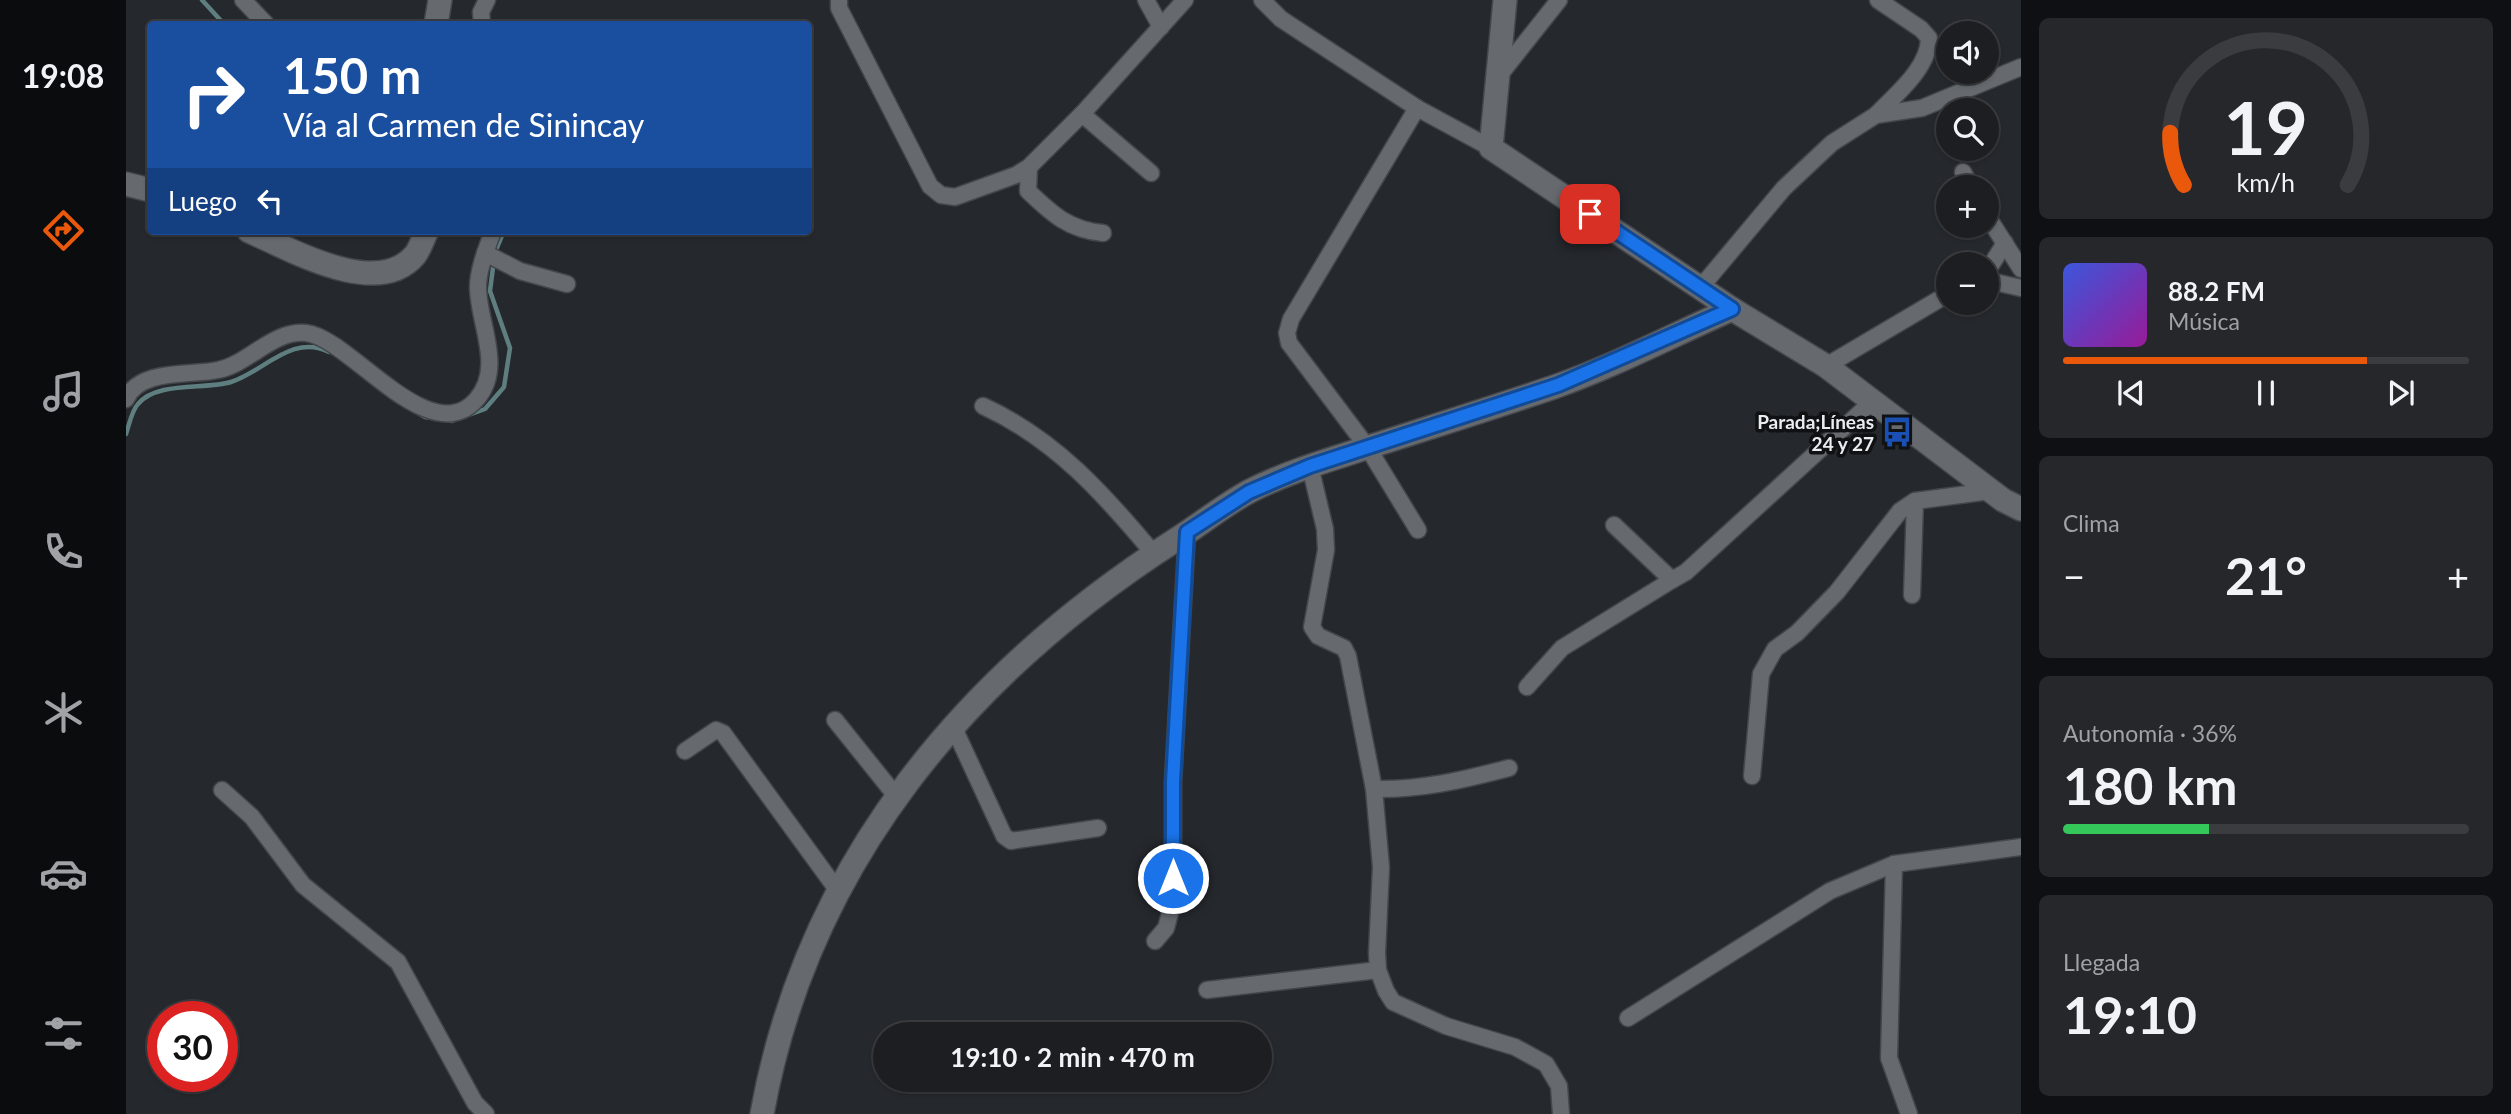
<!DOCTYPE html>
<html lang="es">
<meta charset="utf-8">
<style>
:root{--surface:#1c1e22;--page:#25272a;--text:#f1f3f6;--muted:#a0a2a5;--line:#3a3c40;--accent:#ea580c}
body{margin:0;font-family:Lato,sans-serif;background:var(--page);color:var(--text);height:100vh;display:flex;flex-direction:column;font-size:26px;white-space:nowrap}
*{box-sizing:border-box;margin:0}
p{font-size:23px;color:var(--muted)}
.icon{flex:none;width:38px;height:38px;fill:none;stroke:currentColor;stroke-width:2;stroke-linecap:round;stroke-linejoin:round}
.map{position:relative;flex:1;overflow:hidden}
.panel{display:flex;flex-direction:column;gap:18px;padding:18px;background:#0f1013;width:490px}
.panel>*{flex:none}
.guide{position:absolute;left:21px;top:21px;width:665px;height:214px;border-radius:7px;box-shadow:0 2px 5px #0004,0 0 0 2px var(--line);background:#1a4fa0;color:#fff;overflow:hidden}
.fabs{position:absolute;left:1810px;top:21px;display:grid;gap:14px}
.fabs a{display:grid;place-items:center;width:63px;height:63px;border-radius:50%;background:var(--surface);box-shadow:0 2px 5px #0004,0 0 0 2px var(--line);font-size:35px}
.speed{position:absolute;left:21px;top:1001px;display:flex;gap:14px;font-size:35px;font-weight:700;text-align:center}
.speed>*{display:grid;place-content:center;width:91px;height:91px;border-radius:50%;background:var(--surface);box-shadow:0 2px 5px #0004,0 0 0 2px var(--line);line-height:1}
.speed .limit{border:10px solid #d22;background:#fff;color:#111}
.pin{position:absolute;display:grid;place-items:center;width:60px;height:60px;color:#fff;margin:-30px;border-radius:14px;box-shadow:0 4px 10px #0006}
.me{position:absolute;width:77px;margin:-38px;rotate:0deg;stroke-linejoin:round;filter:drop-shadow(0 0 5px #0008)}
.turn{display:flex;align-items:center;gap:24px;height:147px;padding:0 21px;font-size:32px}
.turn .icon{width:91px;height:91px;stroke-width:2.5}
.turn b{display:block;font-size:49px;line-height:60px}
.then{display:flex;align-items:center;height:66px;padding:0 21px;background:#0003;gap:14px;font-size:26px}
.big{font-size:52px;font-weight:700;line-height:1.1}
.panel .widget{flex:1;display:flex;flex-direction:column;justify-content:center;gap:10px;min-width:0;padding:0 24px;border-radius:10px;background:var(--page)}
.panel .dial{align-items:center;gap:0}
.dial svg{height:182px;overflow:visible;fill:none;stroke:var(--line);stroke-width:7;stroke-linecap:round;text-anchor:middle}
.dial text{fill:var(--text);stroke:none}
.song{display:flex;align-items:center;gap:21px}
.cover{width:84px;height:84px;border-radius:10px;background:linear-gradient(135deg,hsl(230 70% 55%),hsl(300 70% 35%))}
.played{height:7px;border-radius:4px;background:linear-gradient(90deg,var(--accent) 75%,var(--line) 75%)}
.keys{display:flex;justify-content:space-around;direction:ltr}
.heat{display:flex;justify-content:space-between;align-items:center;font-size:38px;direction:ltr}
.charge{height:10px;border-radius:5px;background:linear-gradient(90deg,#34c759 36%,var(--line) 0)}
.trip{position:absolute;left:747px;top:1022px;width:399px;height:70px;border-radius:35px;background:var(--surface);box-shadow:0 2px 5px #0004,0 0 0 2px var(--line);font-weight:700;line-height:70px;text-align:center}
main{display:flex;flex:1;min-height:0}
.dock{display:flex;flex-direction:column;width:126px;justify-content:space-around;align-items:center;background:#0b0c0e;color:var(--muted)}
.dock .icon{width:49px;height:49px}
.dock .on{color:var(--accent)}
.dock b{font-size:32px;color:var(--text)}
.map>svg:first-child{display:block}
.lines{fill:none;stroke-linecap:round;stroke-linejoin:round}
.stream{stroke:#5f7e80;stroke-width:4.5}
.street-casing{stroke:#43464a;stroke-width:19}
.secondary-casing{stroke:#43464a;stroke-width:26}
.street{stroke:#666a6f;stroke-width:16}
.secondary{stroke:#666a6f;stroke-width:23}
.route-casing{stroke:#114b97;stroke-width:18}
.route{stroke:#1a73e8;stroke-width:12}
.labels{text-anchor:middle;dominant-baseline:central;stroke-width:7;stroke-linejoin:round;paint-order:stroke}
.poi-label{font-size:19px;font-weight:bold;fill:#eaedf0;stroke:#0f1113;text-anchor:end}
</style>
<main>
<nav class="dock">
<b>19:08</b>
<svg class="icon on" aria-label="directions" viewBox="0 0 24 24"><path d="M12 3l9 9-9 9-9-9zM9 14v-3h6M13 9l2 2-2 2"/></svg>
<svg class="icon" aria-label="music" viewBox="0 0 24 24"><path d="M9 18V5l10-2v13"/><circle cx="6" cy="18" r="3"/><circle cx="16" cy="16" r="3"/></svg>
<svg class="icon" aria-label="phone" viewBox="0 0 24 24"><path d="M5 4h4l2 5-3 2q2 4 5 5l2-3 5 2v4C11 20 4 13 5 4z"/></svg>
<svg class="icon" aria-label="climate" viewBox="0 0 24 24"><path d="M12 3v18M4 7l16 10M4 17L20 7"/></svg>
<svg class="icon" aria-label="car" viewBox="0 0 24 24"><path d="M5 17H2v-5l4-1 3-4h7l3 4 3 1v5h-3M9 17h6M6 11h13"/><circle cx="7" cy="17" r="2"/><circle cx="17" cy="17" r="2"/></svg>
<svg class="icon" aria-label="filters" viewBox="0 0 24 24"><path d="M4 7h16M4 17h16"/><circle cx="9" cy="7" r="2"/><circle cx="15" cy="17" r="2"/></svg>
</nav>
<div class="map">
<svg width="1895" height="1114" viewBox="0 0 1895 1114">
<rect width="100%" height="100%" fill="#25282d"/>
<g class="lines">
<!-- stream -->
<g class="stream">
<polyline points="76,0 98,24"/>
<polyline points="269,400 299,417 326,421 359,409 378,387 384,348 364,291 369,252 378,231"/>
<path d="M0 434C3 425 6 410 12 404 31 381 79 390 105 382 137 372 167 333 203 352"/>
</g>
<!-- street casing -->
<g class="street-casing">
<g id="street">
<polyline points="117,0 140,24"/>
<polyline points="713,0 713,8 804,186 815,195 829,197 890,175 903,167 956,114 1059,0"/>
<polyline points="1020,0 1035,27"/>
<polyline points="1136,0 1155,19 1291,108 1365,148"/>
<polyline points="356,24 355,12 361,0"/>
<polyline points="1372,77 1433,0"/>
<polyline points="1291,108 1165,319 1161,333 1163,343 1242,448 1292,530"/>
<polyline points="956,114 1025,173"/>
<path d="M1750 115C1770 94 1803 68 1803 38L1795 29 1752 0"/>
<path d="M903 167 902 191C926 214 943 230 977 233"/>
<polyline points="1837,172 1845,187"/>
<polyline points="1860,214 1895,269"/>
<polyline points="359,253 394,271 441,284"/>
<polyline points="1860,273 1879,243"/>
<polyline points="1860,280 1895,288"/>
<polyline points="1575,287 1658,188 1706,143 1750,115 1796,108 1895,67"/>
<polyline points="1700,366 1822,294"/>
<path d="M0 399C14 368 65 376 92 370 123 364 146 330 180 333 223 337 303 452 350 400 379 368 352 323 352 287 352 269 361 248 367 231"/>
<path d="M857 406C929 439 978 494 1028 554"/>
<polyline points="1184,466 1199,529 1200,550 1186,627 1192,636 1218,648 1222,656 1248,789 1255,867 1251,953 1252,970 1260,991 1267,1002 1320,1026 1389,1047 1420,1064 1433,1086 1435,1114"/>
<polyline points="1488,525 1546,580 1560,572 1748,400"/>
<polyline points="1786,595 1789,501"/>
<polyline points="1401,687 1436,648 1546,580"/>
<polyline points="709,720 770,796"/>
<polyline points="828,728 878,836 885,841 972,828"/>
<polyline points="559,751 590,730 597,733 712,891"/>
<polyline points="1626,776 1635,674 1649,649 1671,633 1711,592 1774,511 1789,501 1864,491"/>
<path d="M1248 789C1295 790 1337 780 1383 768"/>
<polyline points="96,790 126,817 177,885 272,962 349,1103 360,1114"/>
<polyline points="1029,941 1040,928 1047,902 1047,782 1061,532"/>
<polyline points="1081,990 1252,970"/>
<polyline points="1502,1018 1704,891 1768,864"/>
<polyline points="1783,1114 1763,1058 1768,864 1895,847"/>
</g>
</g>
<!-- secondary casing -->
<g class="secondary-casing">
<g id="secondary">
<polyline points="1379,0 1365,148 1606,309 1700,366 1877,500 1895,509"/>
<polyline points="310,24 314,0"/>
<polyline points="0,184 24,190"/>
<path d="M123 231C164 249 251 300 289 255 294 249 297 238 301 231"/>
<path d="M636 1114C681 863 840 674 1051 539 1075 524 1098 505 1124 491 1161 472 1203 460 1243 447 1305 427 1366 408 1428 387 1488 366 1547 335 1606 309"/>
</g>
</g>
<!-- street -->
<use href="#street" class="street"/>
<!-- secondary -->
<use href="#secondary" class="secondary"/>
</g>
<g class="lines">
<!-- route casing -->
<g class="route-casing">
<polyline id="route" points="1047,878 1047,782 1061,532 1123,492 1184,466 1432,385 1606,309 1464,214"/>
</g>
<!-- route -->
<use href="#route" class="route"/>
</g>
<!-- icons -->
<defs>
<g id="bus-bare" transform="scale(2.415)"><path d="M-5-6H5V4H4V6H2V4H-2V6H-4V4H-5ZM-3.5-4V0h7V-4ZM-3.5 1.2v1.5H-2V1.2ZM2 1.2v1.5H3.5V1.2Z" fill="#1a4fb4" stroke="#0f1113" stroke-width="2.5" paint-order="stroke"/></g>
</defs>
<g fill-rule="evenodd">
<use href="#bus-bare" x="1771" y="432"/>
</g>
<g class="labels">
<!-- poi labels -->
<g class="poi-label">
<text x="1748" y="421">Parada;Líneas<tspan x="1748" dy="22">24 y 27</tspan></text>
</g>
</g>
</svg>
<div class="fabs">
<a><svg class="icon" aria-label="sound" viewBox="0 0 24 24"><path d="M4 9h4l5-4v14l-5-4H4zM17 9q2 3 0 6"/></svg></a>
<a><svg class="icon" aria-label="search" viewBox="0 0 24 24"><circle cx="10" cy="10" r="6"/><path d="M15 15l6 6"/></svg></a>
<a>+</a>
<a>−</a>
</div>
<div class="speed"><div class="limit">30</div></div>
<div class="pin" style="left:1464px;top:214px;background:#d93025"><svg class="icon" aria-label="arrive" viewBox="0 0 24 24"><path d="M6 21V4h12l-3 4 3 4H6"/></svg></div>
<svg class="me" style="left:1047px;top:878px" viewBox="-20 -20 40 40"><circle r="17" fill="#1a73e8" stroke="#fff" stroke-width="3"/><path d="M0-11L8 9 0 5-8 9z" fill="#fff"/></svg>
<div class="trip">19:10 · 2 min · 470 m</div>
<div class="guide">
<div class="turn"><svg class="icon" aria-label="right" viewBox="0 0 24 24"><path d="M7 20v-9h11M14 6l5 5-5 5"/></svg><div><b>150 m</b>Vía al Carmen de Sinincay</div></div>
<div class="then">Luego<svg class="icon" aria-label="left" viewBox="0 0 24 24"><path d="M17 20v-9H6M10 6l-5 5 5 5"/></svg></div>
</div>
</div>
<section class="panel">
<div class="widget dial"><svg viewBox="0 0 100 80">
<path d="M14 69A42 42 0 1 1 86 69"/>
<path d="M14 69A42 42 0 0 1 8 46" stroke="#ea580c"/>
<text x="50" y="56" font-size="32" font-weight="700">19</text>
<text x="50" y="72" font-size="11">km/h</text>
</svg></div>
<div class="widget">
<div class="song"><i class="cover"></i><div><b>88.2 FM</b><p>Música</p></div></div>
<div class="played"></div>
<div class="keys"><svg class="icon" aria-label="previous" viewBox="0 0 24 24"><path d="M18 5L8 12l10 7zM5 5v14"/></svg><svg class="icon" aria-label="pause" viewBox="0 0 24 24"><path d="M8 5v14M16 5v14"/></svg><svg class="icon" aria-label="next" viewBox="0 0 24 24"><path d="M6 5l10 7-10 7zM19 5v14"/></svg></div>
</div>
<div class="widget"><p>Clima</p>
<div class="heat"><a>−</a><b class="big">21°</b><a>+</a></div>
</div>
<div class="widget"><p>Autonomía · 36%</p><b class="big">180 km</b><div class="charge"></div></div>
<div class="widget"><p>Llegada</p><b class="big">19:10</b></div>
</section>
</main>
